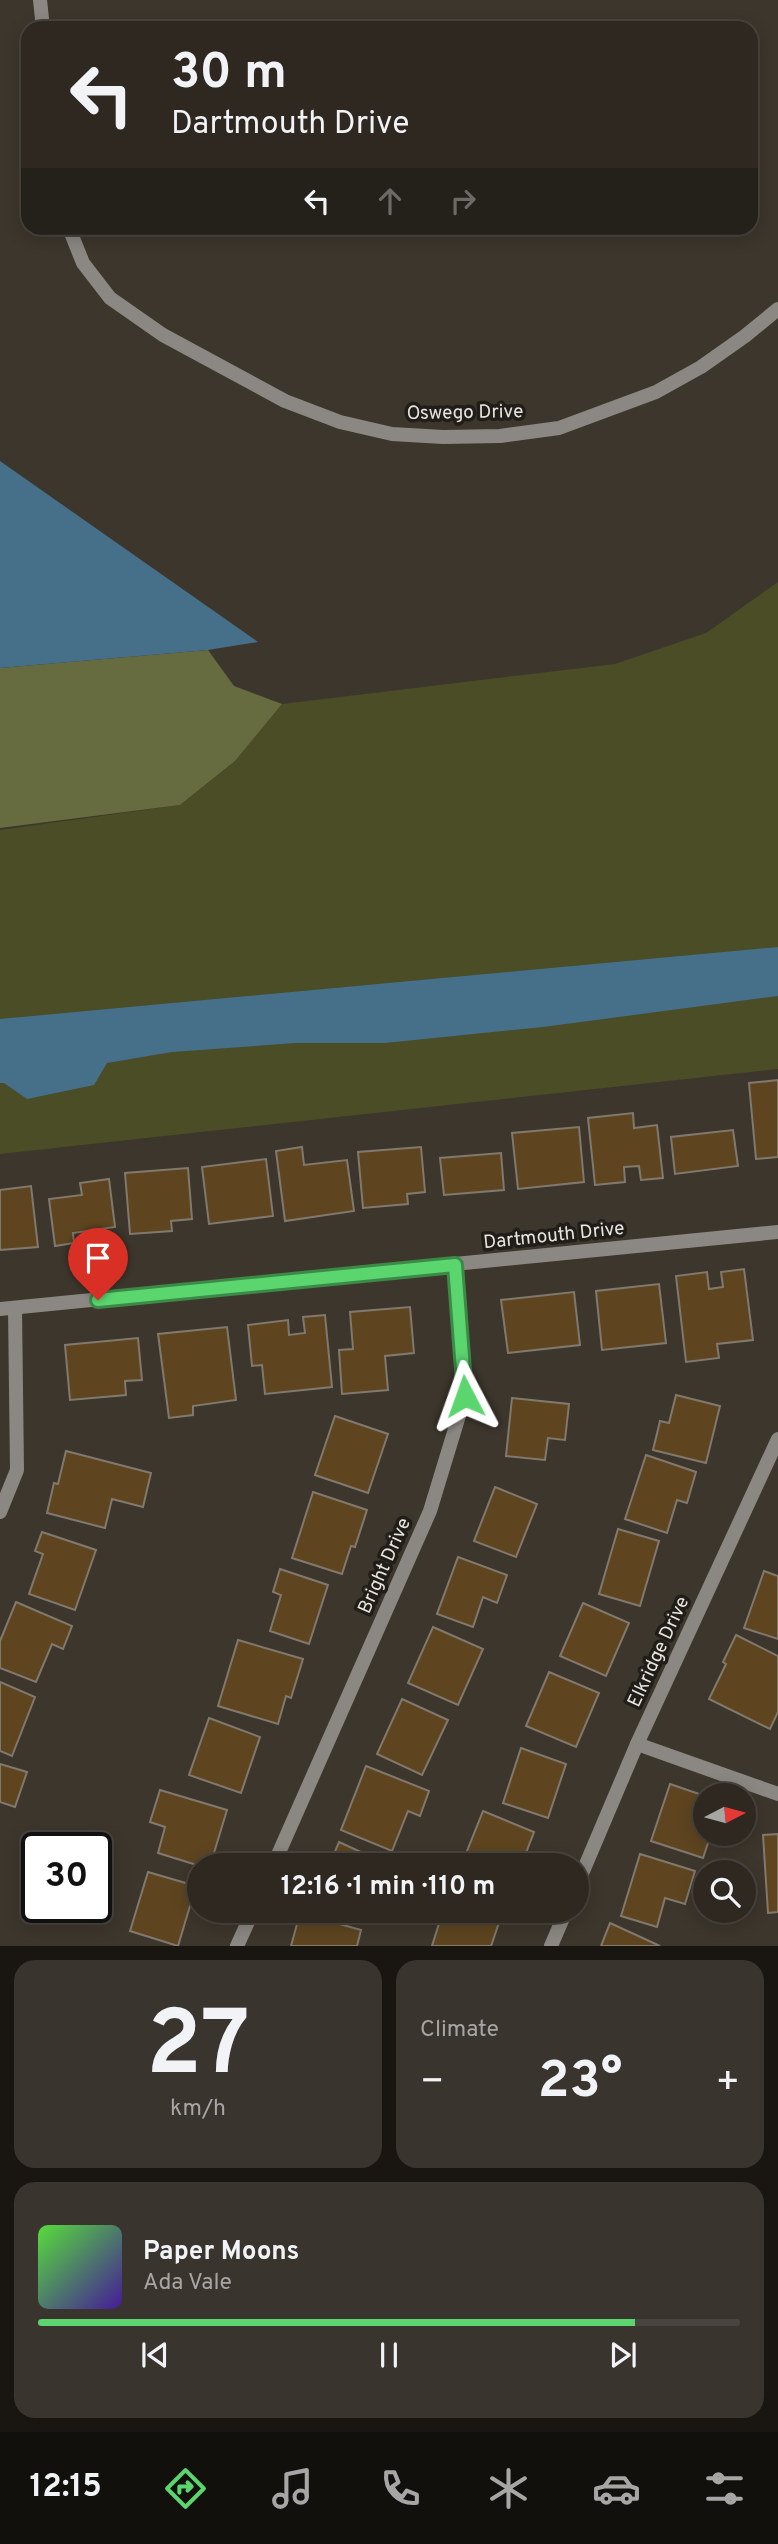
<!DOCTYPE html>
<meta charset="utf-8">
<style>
:root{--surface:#2e2821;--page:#3a342e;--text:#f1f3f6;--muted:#a7a6a5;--line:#49443f;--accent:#5bd56e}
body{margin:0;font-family:Overpass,sans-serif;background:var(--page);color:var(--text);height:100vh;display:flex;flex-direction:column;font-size:26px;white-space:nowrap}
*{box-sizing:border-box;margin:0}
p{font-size:23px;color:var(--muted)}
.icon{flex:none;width:38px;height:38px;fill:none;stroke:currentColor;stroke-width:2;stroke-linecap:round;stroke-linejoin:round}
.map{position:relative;height:1946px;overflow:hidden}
.drawer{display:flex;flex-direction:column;gap:14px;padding:14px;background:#191612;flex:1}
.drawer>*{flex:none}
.hud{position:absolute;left:21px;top:21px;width:737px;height:214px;border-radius:21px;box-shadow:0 4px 18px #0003,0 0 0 2px var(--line);background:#2e2821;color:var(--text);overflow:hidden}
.needle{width:46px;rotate:84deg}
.buttons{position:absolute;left:693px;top:1783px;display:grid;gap:14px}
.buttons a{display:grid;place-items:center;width:63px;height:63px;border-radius:50%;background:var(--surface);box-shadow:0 4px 18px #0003,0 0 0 2px var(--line);font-size:35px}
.speed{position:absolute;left:21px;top:1832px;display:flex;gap:14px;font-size:35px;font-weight:700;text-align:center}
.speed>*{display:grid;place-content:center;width:91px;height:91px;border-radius:50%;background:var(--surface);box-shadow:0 4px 18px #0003,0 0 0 2px var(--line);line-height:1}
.speed .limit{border:4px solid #111;border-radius:10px;background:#fff;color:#111}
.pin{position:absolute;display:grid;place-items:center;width:60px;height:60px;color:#fff;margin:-72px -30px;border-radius:50% 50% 50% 0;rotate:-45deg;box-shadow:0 0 7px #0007}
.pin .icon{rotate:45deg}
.me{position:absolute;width:77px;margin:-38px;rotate:356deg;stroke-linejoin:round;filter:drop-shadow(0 0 5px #0008)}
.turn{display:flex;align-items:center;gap:24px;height:147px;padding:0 35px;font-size:32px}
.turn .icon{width:91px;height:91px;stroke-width:2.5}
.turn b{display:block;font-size:49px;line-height:60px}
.lanes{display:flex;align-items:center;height:66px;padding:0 35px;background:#0003;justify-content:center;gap:35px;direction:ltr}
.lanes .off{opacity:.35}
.big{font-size:52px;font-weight:700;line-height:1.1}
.drawer .card{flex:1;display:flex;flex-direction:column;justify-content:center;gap:10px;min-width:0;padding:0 24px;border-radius:21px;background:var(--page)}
.drawer .dial{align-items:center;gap:0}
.dial b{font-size:91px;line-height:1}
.song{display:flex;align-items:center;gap:21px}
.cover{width:84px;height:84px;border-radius:10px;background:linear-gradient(135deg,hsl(110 70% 55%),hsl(260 70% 35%))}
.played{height:7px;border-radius:4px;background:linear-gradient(90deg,var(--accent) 85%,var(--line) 85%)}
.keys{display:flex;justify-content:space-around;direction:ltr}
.heat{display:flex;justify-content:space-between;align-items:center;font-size:38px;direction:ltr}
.drawer .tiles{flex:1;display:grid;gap:14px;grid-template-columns:1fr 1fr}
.card:last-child{grid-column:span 2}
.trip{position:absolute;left:187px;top:1853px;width:402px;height:70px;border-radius:35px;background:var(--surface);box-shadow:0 4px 18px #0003,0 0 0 2px var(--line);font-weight:700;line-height:70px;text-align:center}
.dock{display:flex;height:112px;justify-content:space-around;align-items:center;background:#12100d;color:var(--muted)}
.dock .icon{width:49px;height:49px}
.dock .on{color:var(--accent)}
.dock b{font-size:32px;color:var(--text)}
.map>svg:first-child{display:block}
.green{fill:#4a4d26}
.forest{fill:#676b40}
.water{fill:#466f8a}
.building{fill:#5e4520;stroke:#81796e;stroke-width:2}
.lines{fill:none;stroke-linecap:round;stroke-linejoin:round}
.street{stroke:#8b8883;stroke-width:14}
.route-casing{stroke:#3b8a48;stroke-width:18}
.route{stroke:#5bd56e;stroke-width:12}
.labels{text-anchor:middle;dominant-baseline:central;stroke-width:7;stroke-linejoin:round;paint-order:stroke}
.street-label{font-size:19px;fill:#e8e4de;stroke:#211e1a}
</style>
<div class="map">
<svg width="778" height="1946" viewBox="0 0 778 1946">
<rect width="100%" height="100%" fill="#3d362c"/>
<!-- green -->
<polygon class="green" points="778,582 778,1069 0,1154 0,830 180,805 235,761 282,704 615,664 706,633"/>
<!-- forest -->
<polygon class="forest" points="208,650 234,686 282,704 235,761 180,805 0,828 0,668"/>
<!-- water -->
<g class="water">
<polygon points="0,461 258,642 208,650 0,668"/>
<polygon points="778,947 778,996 543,1027 385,1043 296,1043 172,1052 107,1063 94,1085 27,1099 4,1083 0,1083 0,1019"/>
</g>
<!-- building -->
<g class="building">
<polygon points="778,1080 778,1157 756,1159 749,1083"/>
<polygon points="633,1113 634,1128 657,1125 663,1178 641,1180 639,1166 624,1167 625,1182 595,1185 588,1118"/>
<polygon points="579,1127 584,1182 518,1189 512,1133"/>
<polygon points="733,1130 738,1166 675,1174 671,1137"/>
<polygon points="302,1147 304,1165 347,1160 354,1211 285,1221 276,1151"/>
<polygon points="421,1147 425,1192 407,1194 408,1204 363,1208 358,1152"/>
<polygon points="501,1153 504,1190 444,1195 440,1158"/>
<polygon points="266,1159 273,1216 209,1224 202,1167"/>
<polygon points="188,1168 192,1219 171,1221 172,1231 130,1234 125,1173"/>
<polygon points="109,1179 115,1227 73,1233 74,1243 55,1246 49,1199 82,1195 80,1183"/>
<polygon points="31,1186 38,1247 0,1250 0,1190"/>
<polygon points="744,1269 753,1340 717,1344 719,1358 686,1362 676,1276 707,1272 709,1289 723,1287 721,1272"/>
<polygon points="659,1284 666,1343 602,1350 596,1291"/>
<polygon points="574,1292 580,1345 508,1353 501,1300"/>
<polygon points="410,1307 414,1353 385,1356 388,1390 342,1394 339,1350 353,1349 350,1312"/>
<polygon points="325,1315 332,1387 265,1394 262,1365 252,1366 248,1325 288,1320 289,1335 305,1333 303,1317"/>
<polygon points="227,1327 236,1400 193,1406 193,1415 169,1418 158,1334"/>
<polygon points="138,1338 142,1380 125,1381 126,1395 70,1400 65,1345"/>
<polygon points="676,1395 720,1406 706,1463 653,1450 660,1421 669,1423"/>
<polygon points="512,1398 569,1404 565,1440 548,1438 545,1460 506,1456"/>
<polygon points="335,1416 388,1434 368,1493 315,1475"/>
<polygon points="66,1451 151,1473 143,1507 112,1499 105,1528 47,1513 54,1483 58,1484"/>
<polygon points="646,1455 696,1472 687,1503 677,1500 667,1533 625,1519"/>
<polygon points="495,1487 537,1504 516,1557 474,1541"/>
<polygon points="313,1492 367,1510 355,1547 351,1546 342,1574 292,1558"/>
<polygon points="618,1529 659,1541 640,1606 599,1594"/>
<polygon points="42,1532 96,1550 75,1610 29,1594 43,1554 35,1551"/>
<polygon points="458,1557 507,1575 497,1603 483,1597 473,1627 437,1614"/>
<polygon points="280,1569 328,1585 309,1644 270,1631 281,1595 273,1592"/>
<polygon points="764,1571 778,1576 778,1639 744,1628"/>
<polygon points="16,1602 72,1626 63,1649 52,1644 36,1682 0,1668 0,1641"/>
<polygon points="583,1603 629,1623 606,1676 560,1656"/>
<polygon points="433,1627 483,1649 458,1705 408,1683"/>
<polygon points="736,1635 778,1656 778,1712 770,1729 709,1699 726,1664 723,1662"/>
<polygon points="238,1640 303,1659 291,1698 286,1696 278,1724 218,1706"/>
<polygon points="549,1672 599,1693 576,1747 526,1726"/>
<polygon points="0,1682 35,1697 12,1756 0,1751"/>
<polygon points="402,1699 448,1720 422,1775 377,1754"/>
<polygon points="209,1718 260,1737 241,1793 189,1775"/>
<polygon points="521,1748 566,1764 548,1818 503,1803"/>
<polygon points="0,1764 27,1772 15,1807 0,1802"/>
<polygon points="366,1766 429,1791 420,1816 408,1811 392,1851 341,1830"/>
<polygon points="670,1784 705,1796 705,1834 711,1834 703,1858 651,1841"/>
<polygon points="160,1790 227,1810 210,1866 200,1866 158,1853 165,1827 150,1822"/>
<polygon points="483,1811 534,1832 521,1866 461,1866"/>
<polygon points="778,1834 778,1912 768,1913 763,1835"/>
<polygon points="339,1842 385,1863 384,1866 329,1866"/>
<polygon points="640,1854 695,1871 685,1904 665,1898 657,1927 621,1916"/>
<polygon points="148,1872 196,1886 178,1946 130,1931"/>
<polygon points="335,1911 364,1911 359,1922"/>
<polygon points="443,1911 503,1911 491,1946 432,1946"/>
<polygon points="300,1913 361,1930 357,1946 291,1946"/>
<polygon points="610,1923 660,1946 601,1946"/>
</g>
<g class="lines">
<!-- street -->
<g class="street">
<polyline points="40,0 43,28"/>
<polyline points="69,228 83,263 110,298 163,335 285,401 340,422 392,434 443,437 500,436 559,428 656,392 701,367 745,336 778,309"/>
<polyline points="0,1309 778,1232"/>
<polyline points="0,1512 17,1470 15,1308"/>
<polyline points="637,1744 778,1794"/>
<polyline points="273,1866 430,1511 465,1396 455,1265"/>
<polyline points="578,1883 637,1744 778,1439"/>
<polyline points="237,1946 253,1911"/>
<polyline points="551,1946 566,1911"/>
</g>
</g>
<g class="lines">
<!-- route casing -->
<g class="route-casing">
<polyline id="route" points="98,1300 455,1265 465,1396"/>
</g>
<!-- route -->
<use href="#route" class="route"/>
</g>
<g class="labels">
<!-- street labels -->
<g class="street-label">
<text transform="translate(465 413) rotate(-1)">Oswego Drive</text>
<text transform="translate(554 1236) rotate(-6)">Dartmouth Drive</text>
<text transform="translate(385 1566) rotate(-66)">Bright Drive</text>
<text transform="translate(659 1652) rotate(-65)">Elkridge Drive</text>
</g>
</g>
</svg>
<div class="buttons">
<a><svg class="needle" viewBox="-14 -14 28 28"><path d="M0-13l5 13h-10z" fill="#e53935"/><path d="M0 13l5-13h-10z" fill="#a7a6a5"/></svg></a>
<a><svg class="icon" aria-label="search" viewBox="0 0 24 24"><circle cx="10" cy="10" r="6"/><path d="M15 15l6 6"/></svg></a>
</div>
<div class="speed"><div class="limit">30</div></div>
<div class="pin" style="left:98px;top:1300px;background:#d93025"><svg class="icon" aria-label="arrive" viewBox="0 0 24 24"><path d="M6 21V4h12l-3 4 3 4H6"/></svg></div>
<svg class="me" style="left:465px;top:1396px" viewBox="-20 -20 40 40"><path d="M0-17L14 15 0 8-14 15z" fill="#5bd56e" stroke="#fff" stroke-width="4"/></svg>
<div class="trip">12:16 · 1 min · 110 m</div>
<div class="hud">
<div class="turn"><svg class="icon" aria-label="left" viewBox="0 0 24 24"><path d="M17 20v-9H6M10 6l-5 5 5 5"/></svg><div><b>30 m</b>Dartmouth Drive</div></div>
<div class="lanes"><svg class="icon" aria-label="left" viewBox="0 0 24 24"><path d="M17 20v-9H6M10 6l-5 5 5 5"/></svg><svg class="icon off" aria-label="ahead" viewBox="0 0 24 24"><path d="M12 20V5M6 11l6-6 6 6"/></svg><svg class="icon off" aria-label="right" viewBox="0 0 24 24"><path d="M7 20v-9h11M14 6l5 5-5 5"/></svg></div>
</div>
</div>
<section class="drawer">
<div class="tiles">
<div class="card dial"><b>27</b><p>km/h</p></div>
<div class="card"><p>Climate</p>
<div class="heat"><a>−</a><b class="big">23°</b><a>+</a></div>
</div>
<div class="card">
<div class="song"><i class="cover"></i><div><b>Paper Moons</b><p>Ada Vale</p></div></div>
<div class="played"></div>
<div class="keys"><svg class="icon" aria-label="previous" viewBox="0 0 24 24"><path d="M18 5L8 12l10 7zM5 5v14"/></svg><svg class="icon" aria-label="pause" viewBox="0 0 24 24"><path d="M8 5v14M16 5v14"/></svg><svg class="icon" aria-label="next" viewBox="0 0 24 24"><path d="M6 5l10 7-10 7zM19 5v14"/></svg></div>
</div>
</div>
</section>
<nav class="dock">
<b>12:15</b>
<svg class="icon on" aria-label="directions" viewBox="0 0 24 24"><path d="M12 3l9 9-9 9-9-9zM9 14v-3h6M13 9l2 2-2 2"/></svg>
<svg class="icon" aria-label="music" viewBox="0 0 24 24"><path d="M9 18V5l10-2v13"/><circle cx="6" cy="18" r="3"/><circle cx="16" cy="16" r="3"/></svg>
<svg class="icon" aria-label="phone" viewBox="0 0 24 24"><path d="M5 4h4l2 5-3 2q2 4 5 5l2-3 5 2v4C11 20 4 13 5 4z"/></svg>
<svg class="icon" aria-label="climate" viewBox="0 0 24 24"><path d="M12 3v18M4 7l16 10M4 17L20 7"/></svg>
<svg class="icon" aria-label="car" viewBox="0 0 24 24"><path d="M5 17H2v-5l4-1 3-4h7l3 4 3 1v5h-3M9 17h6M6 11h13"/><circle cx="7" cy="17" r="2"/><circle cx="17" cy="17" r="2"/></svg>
<svg class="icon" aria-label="filters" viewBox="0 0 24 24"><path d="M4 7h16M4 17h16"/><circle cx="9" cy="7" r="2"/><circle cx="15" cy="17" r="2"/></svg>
</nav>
